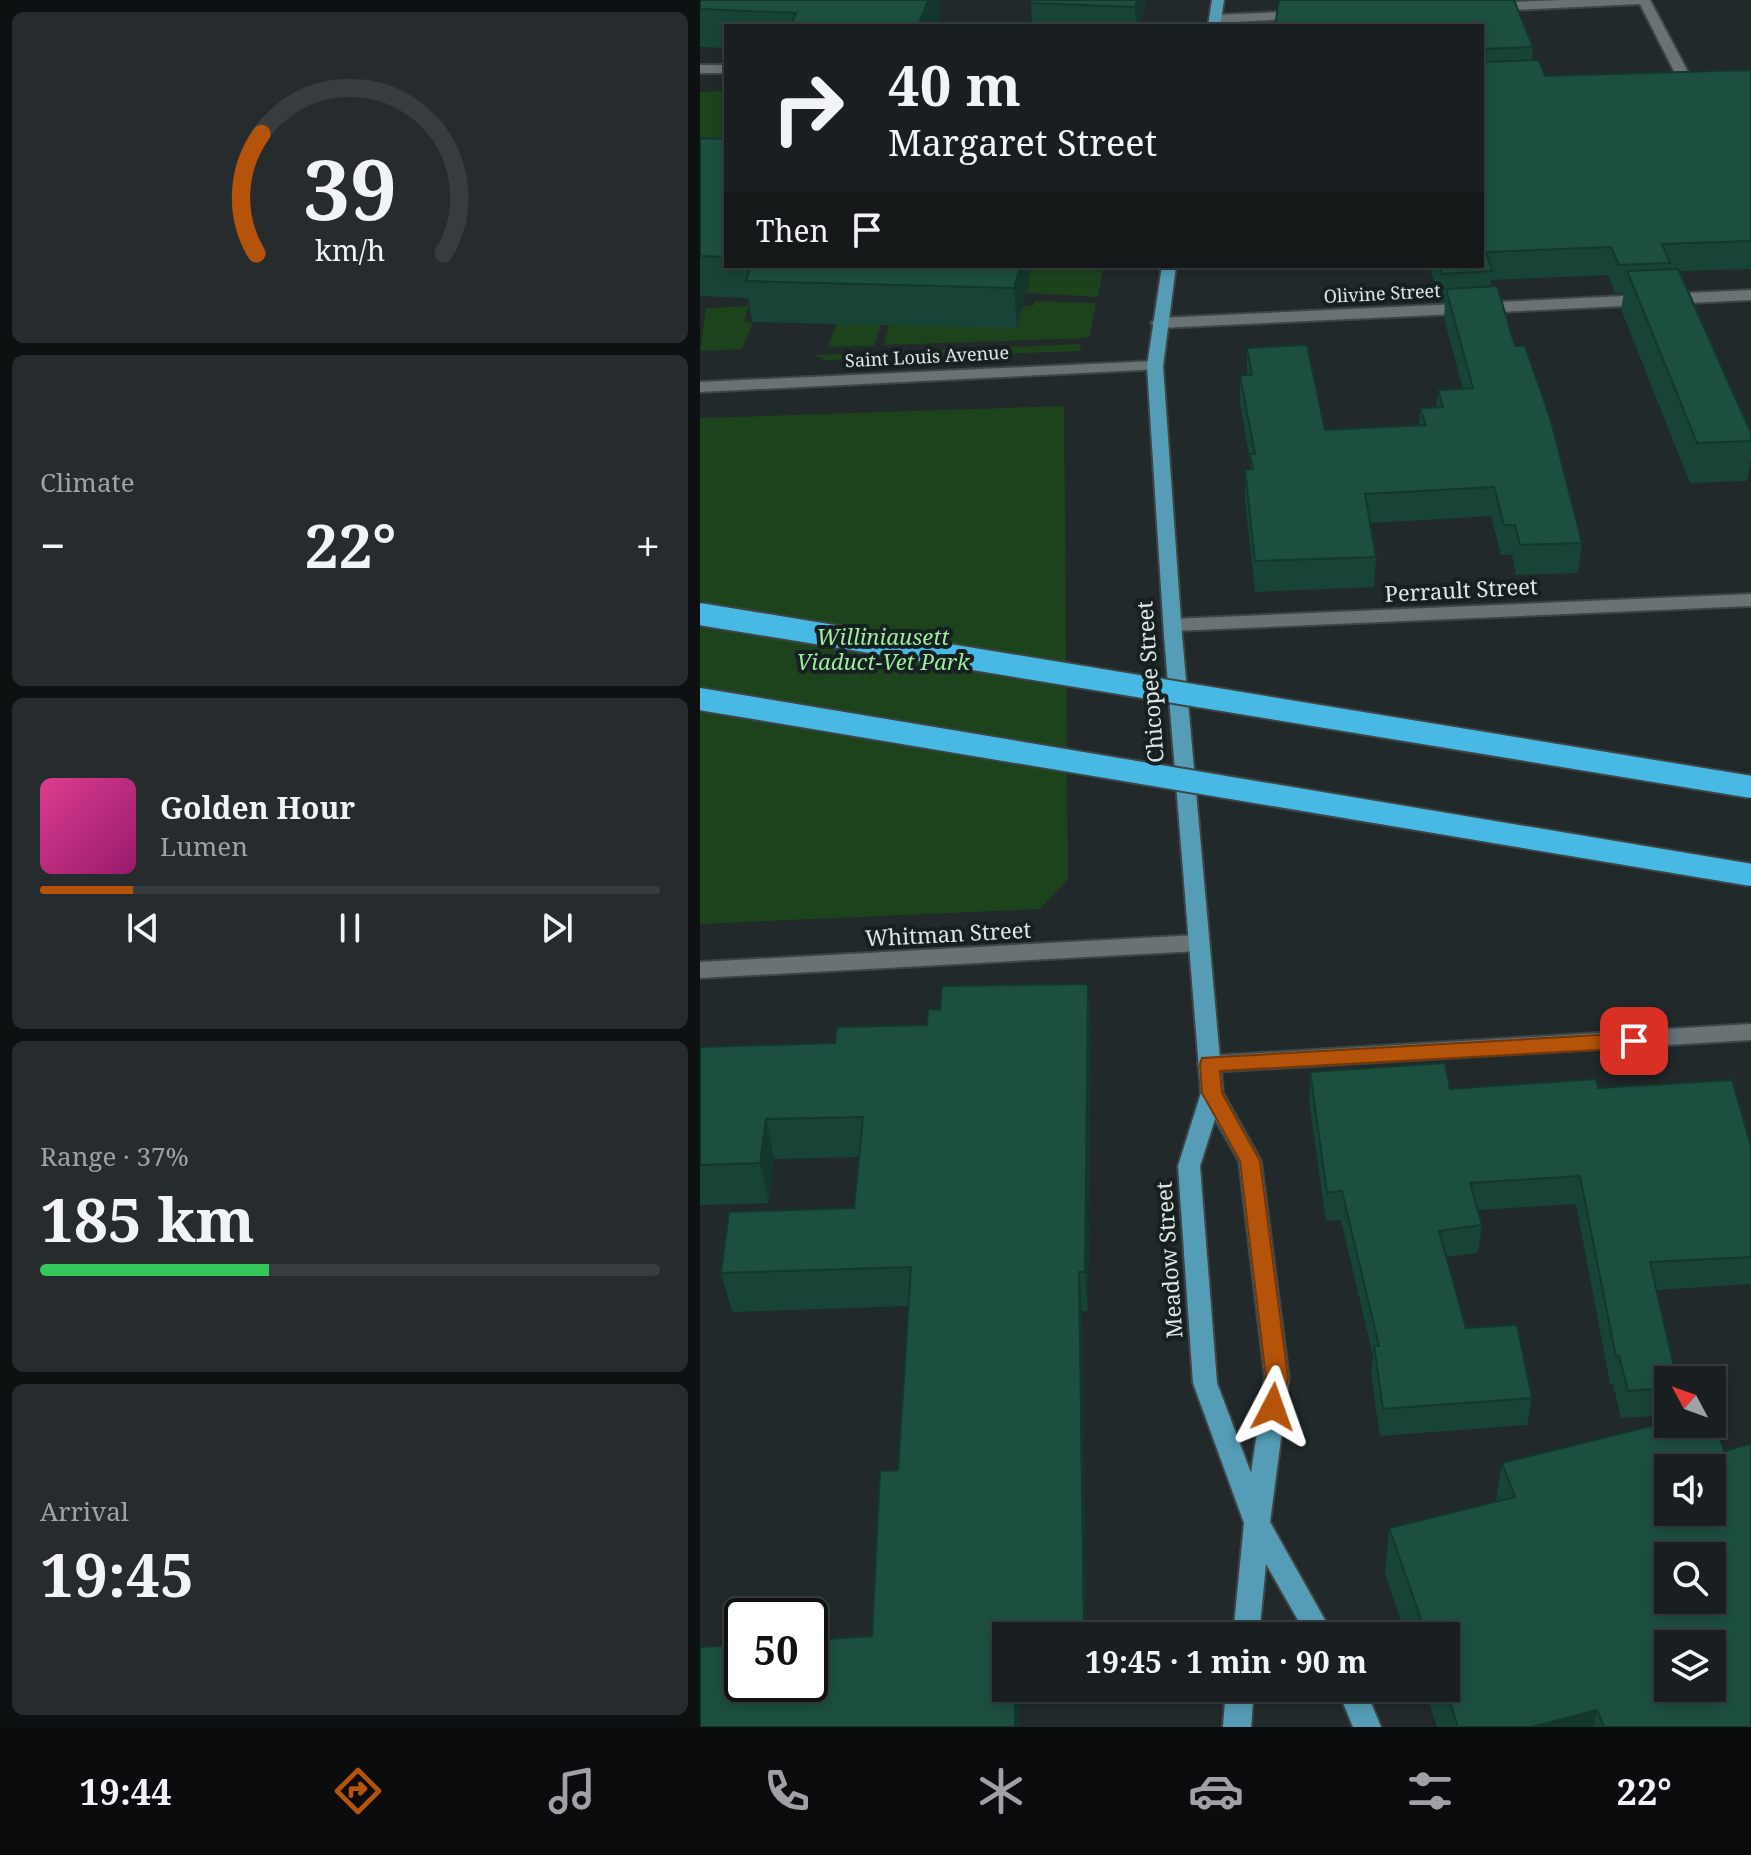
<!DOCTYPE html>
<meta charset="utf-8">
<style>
:root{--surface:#191f20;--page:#262c2d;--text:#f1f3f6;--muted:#9fa2a5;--line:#373d3e;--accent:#b45309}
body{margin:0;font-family:"Noto Serif",serif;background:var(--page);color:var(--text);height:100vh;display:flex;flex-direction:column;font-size:30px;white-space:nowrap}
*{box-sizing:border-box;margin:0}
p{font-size:26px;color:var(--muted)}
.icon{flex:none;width:44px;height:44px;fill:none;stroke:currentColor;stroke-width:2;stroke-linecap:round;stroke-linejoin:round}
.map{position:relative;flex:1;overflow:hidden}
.panel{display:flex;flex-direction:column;gap:12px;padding:12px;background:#0e1112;width:700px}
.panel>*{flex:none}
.guide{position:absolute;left:24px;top:24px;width:760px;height:244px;border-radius:0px;box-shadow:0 4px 12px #0003,0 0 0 2px var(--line);background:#191f20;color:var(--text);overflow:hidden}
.needle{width:52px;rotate:311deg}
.controls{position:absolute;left:954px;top:1366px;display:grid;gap:16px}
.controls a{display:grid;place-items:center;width:72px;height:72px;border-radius:0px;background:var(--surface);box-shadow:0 4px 12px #0003,0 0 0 2px var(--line);font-size:40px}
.speed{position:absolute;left:24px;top:1598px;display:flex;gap:16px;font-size:40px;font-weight:700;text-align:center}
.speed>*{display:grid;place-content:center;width:104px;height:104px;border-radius:50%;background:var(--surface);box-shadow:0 4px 12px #0003,0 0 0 2px var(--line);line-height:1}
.speed .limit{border:4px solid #111;border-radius:12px;background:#fff;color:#111}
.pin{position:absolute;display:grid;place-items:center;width:68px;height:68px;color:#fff;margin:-34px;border-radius:16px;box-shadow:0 4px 12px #0006}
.me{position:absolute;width:88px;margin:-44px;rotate:4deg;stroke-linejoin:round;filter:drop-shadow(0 0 6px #0008)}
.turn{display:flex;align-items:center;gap:28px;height:168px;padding:0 32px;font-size:36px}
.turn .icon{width:104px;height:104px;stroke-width:2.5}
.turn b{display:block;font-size:56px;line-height:68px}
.then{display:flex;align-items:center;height:76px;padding:0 32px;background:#0003;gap:16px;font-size:30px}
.big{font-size:60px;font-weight:700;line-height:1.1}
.panel .widget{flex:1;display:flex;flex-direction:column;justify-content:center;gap:12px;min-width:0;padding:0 28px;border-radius:12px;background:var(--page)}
.panel .dial{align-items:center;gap:0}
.dial svg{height:208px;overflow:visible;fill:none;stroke:var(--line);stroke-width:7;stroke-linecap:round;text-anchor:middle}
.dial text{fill:var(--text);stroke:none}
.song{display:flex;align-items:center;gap:24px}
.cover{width:96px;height:96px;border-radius:12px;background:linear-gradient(135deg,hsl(330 70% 55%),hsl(320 70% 35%))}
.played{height:8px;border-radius:4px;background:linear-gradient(90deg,var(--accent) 15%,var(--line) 15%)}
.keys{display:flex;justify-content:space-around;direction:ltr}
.heat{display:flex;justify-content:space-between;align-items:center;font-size:44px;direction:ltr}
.charge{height:12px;border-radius:6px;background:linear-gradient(90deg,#34c759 37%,var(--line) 0)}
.trip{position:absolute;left:292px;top:1622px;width:468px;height:80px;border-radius:0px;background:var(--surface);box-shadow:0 4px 12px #0003,0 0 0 2px var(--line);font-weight:700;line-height:80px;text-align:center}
.tab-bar{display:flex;height:128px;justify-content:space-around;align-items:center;background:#0a0c0d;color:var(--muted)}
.tab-bar .icon{width:56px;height:56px}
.tab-bar .on{color:var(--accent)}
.tab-bar b{font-size:36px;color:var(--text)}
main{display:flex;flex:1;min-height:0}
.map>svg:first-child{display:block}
.green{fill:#1d431d}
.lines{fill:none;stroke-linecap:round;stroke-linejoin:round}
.minor-casing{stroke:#3d4545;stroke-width:4}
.major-casing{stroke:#3d4545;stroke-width:4}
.minor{fill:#697374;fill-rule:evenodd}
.major{fill:#559db7;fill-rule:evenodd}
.highway-bridge-casing{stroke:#3d4545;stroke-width:26;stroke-linecap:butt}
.highway-bridge{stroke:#48b9e4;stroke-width:22}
.wall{fill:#184437}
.shaded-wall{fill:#14372d}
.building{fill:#1c4f40;stroke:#14372d;stroke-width:2;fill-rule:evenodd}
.route{fill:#b45309;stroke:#753606;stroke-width:2}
.labels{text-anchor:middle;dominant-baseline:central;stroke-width:8;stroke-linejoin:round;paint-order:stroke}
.far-street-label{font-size:18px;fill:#dfe5e5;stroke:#172020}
.street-label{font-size:22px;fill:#dfe5e5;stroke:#172020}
.park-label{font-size:22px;font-style:italic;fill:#9eeb9d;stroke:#172020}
</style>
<main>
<section class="panel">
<div class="widget dial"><svg viewBox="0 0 100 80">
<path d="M14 69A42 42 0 1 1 86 69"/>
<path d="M14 69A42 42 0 0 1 16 23" stroke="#b45309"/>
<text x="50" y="56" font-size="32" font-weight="700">39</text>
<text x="50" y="72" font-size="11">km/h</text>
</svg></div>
<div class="widget"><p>Climate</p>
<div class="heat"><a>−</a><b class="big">22°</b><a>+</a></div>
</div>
<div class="widget">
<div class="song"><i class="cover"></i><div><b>Golden Hour</b><p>Lumen</p></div></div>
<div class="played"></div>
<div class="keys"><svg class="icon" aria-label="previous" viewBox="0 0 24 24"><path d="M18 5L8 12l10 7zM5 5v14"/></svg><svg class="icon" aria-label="pause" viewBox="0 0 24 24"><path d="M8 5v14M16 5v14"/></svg><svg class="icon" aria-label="next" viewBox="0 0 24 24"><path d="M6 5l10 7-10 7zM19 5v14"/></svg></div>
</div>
<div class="widget"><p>Range · 37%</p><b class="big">185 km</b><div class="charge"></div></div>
<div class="widget"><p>Arrival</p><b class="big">19:45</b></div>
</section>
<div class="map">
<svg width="1051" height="1727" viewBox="0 0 1051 1727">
<rect width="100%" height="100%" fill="#21292a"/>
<!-- green -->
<g class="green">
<polygon points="26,91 26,178 0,177 0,92"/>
<polygon points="190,266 404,266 398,297 327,293 330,279"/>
<polygon points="335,301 396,303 389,338 184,345 190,321 316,328 323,306 333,306"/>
<polygon points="49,306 44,321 53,323 42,349 0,351 6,308"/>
<polygon points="138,320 182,321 174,346 128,347"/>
<polygon points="380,344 381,351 125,360 115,355"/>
<polygon points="364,406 368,879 340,909 0,924 0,418"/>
</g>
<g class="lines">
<!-- minor casing -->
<g class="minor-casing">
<g id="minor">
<polygon points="861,0 950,0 989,74 977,77 940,4 791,11 785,7 791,3"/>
<polygon points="603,11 609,15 607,18 515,23 509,19 515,15"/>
<rect x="0" y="65" width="26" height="8"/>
<polygon points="1051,290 1051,300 459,328 451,323 459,318"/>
<polygon points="455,361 463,366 461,369 0,392 0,382"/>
<polygon points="1051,594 1051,606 473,631 464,625 473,619"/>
<polygon points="498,935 505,938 508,943 505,948 498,951 0,978 0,962"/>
<polygon points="1051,1024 1051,1040 509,1072 501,1070 498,1064 501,1058 509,1056"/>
</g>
</g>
<!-- major casing -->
<g class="major-casing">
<g id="major">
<polygon points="512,0 524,0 520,26 508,26"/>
<path d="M462 266H476L463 366 482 635 523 1093 561 1161 589 1378 570 1522 634 1636H607L566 1564 559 1636H533L544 1523 493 1383 478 1166 501 1093 464 635 447 366ZM515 1119 539 1161 565 1378 551 1473 517 1383 500 1166Z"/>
<polygon points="526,1688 554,1688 551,1727 523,1727"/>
<polygon points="637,1688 665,1688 681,1727 653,1727"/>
</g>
</g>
<!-- minor -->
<use href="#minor" class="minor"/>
<!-- major -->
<use href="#major" class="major"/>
<!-- highway-bridge casing -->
<g class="highway-bridge-casing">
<g id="highway-bridge">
<polyline points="0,614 1051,787"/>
<polyline points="0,699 1051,875"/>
</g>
</g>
<!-- highway-bridge -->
<use href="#highway-bridge" class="highway-bridge"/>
</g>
<!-- wall -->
<g class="wall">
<polygon points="0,0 241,11 236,26 26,26 26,48 0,47"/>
<polygon points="446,0 440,26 332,26 331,3"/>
<polygon points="782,26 833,47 832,60 845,76 1051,70 1051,269 980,271 1051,433 1051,459 1047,481 990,483 921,309 924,293 915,293 908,275 791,280 790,287 815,346 882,543 878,573 816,575 812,555 801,555 791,516 671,523 676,557 674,587 555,592 545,500 545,470 550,470 550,460 540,404 540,375 547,375 547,348 625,430 719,425 720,408 736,407 738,390 763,389 744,318 745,301 740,302 730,268 669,266 782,266"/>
<polygon points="0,138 26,139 26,266 329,266 330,279 317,328 52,322 48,298 0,296"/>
<polygon points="388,984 391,1025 388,1311 382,1311 386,1636 172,1636 198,1470 209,1306 32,1312 21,1273 154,1208 159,1157 74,1159 69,1203 0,1205 0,1047 135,1043 227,1025 240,1010"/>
<polygon points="610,1072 750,1089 898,1088 1051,1146 1051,1284 956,1290 968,1388 968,1415 921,1418 913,1384 910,1384 876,1204 778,1210 782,1225 778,1253 746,1257 766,1328 832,1398 827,1425 680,1436 671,1374 673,1356 641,1220 626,1221 609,1100"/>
<polygon points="802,1463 1051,1727 737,1727 724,1688 746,1688 746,1636 706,1636 685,1573 689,1528 796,1501"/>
</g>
<!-- shaded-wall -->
<g class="shaded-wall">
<polygon points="228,0 240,0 241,11 236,26 218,26"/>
<polygon points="437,0 446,0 440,26 436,26 435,7"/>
<polygon points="320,266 329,266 330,279 317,328 314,288"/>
<polygon points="388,984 391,1025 388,1311 385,1272"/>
<polygon points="66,1119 74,1159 69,1203 60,1163"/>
<polygon points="379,1272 382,1311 386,1636 384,1636"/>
<polygon points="315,1688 319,1688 320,1727 315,1727"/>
<polygon points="897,1710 893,1727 832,1727"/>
</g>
<!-- building -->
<g class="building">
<polygon points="0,0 228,0 218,26 90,26 96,13 0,9"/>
<polygon points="332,0 437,0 435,7 331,3"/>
<polygon points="579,0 814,0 833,47 784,49 782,51 782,26 575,26"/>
<polygon points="839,60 845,76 1051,70 1051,241 962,244 970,263 919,265 911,247 786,252 792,271 742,274 739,266 782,266 782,61 782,62"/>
<polygon points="0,138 26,139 26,257 0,256"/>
<polygon points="51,266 320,266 314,288 46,281"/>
<polygon points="978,269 1051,433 1051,441 997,443 927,271"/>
<polygon points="797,286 815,346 825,346 851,421 882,543 820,545 815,525 804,525 794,487 665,494 676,557 555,561 545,470 553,469 550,454 555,454 540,375 552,375 547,348 607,345 625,430 726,425 720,408 743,407 738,390 773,388 746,289"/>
<polygon points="388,984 385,1272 379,1272 384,1634 348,1636 306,1636 306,1688 315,1688 315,1727 0,1727 0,1647 42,1645 42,1684 110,1684 110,1640 172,1636 180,1471 198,1470 211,1267 21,1273 29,1212 154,1208 163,1117 66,1119 60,1163 0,1165 0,1047 135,1043 137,1027 227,1025 228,1009 240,1010 242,986"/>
<polygon points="745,1063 750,1089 896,1079 898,1088 1032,1080 1051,1146 1051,1257 950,1262 977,1380 968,1380 968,1388 928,1391 919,1356 916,1357 880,1176 770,1183 782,1225 739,1231 766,1328 817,1325 832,1398 683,1409 674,1346 679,1346 642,1191 627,1193 610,1072"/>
<path d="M1012 1411 1024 1451 1051 1444V1727H904L897 1710 832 1727H758L745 1688H746V1636H727L689 1528 815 1497 802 1463 968 1422V1424H1012ZM968 1468H1012V1512H968ZM968 1556H1012V1600H968ZM968 1644H1012V1688H968Z"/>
</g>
<!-- route -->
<polygon class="route" points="934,1033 941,1036 943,1041 941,1046 934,1048 520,1071 522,1093 560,1161 588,1378 581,1414 573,1417 565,1414 562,1407 566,1378 540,1161 502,1093 500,1064 502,1058"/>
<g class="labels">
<!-- far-street labels -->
<g class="far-street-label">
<text transform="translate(682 293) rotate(-3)">Olivine Street</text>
<text transform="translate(227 356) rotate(-3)">Saint Louis Avenue</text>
</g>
<!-- street labels -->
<g class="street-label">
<text transform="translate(761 589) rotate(-3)">Perrault Street</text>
<text transform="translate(449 682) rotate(-94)">Chicopee Street</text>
<text transform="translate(248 933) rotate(-3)">Whitman Street</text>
<text transform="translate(468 1260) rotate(-94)">Meadow Street</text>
</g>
<!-- park labels -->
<g class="park-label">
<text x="183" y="636">Williniausett<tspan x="183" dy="25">Viaduct-Vet Park</tspan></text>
</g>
</g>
</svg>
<div class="controls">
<a><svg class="needle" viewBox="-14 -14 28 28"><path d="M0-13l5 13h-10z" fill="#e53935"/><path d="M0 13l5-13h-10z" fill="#9fa2a5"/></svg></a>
<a><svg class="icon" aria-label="sound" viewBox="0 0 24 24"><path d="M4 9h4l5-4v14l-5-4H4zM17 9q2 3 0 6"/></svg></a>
<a><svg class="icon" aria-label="search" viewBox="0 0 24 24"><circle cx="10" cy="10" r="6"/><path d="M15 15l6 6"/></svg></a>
<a><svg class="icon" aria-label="layers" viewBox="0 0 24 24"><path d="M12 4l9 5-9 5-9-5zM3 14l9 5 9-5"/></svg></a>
</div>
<div class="speed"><div class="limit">50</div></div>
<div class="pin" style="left:934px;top:1041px;background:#d93025"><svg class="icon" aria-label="arrive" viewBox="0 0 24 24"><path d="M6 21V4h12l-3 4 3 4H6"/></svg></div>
<svg class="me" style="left:573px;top:1407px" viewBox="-20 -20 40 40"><path d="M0-17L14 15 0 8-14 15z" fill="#b45309" stroke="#fff" stroke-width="4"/></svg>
<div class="trip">19:45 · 1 min · 90 m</div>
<div class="guide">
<div class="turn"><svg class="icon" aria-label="right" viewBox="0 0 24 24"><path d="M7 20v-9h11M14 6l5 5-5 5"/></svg><div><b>40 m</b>Margaret Street</div></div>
<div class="then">Then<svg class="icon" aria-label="arrive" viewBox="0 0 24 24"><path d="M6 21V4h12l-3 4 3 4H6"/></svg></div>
</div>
</div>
</main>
<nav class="tab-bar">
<b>19:44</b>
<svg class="icon on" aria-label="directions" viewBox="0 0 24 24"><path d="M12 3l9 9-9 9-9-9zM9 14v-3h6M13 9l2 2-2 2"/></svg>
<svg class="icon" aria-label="music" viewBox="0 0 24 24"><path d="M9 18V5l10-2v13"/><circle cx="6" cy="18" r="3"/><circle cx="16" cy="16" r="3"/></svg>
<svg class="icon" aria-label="phone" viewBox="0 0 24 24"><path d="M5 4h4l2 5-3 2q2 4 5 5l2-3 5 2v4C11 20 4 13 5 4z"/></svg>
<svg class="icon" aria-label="climate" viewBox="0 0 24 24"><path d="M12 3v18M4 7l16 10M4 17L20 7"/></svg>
<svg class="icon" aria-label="car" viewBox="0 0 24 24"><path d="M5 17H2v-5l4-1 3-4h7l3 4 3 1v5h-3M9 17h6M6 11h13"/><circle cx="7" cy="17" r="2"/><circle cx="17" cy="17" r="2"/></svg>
<svg class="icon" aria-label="filters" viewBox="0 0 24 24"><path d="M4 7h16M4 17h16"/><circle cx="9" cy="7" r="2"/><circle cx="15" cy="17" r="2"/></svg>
<b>22°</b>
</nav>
